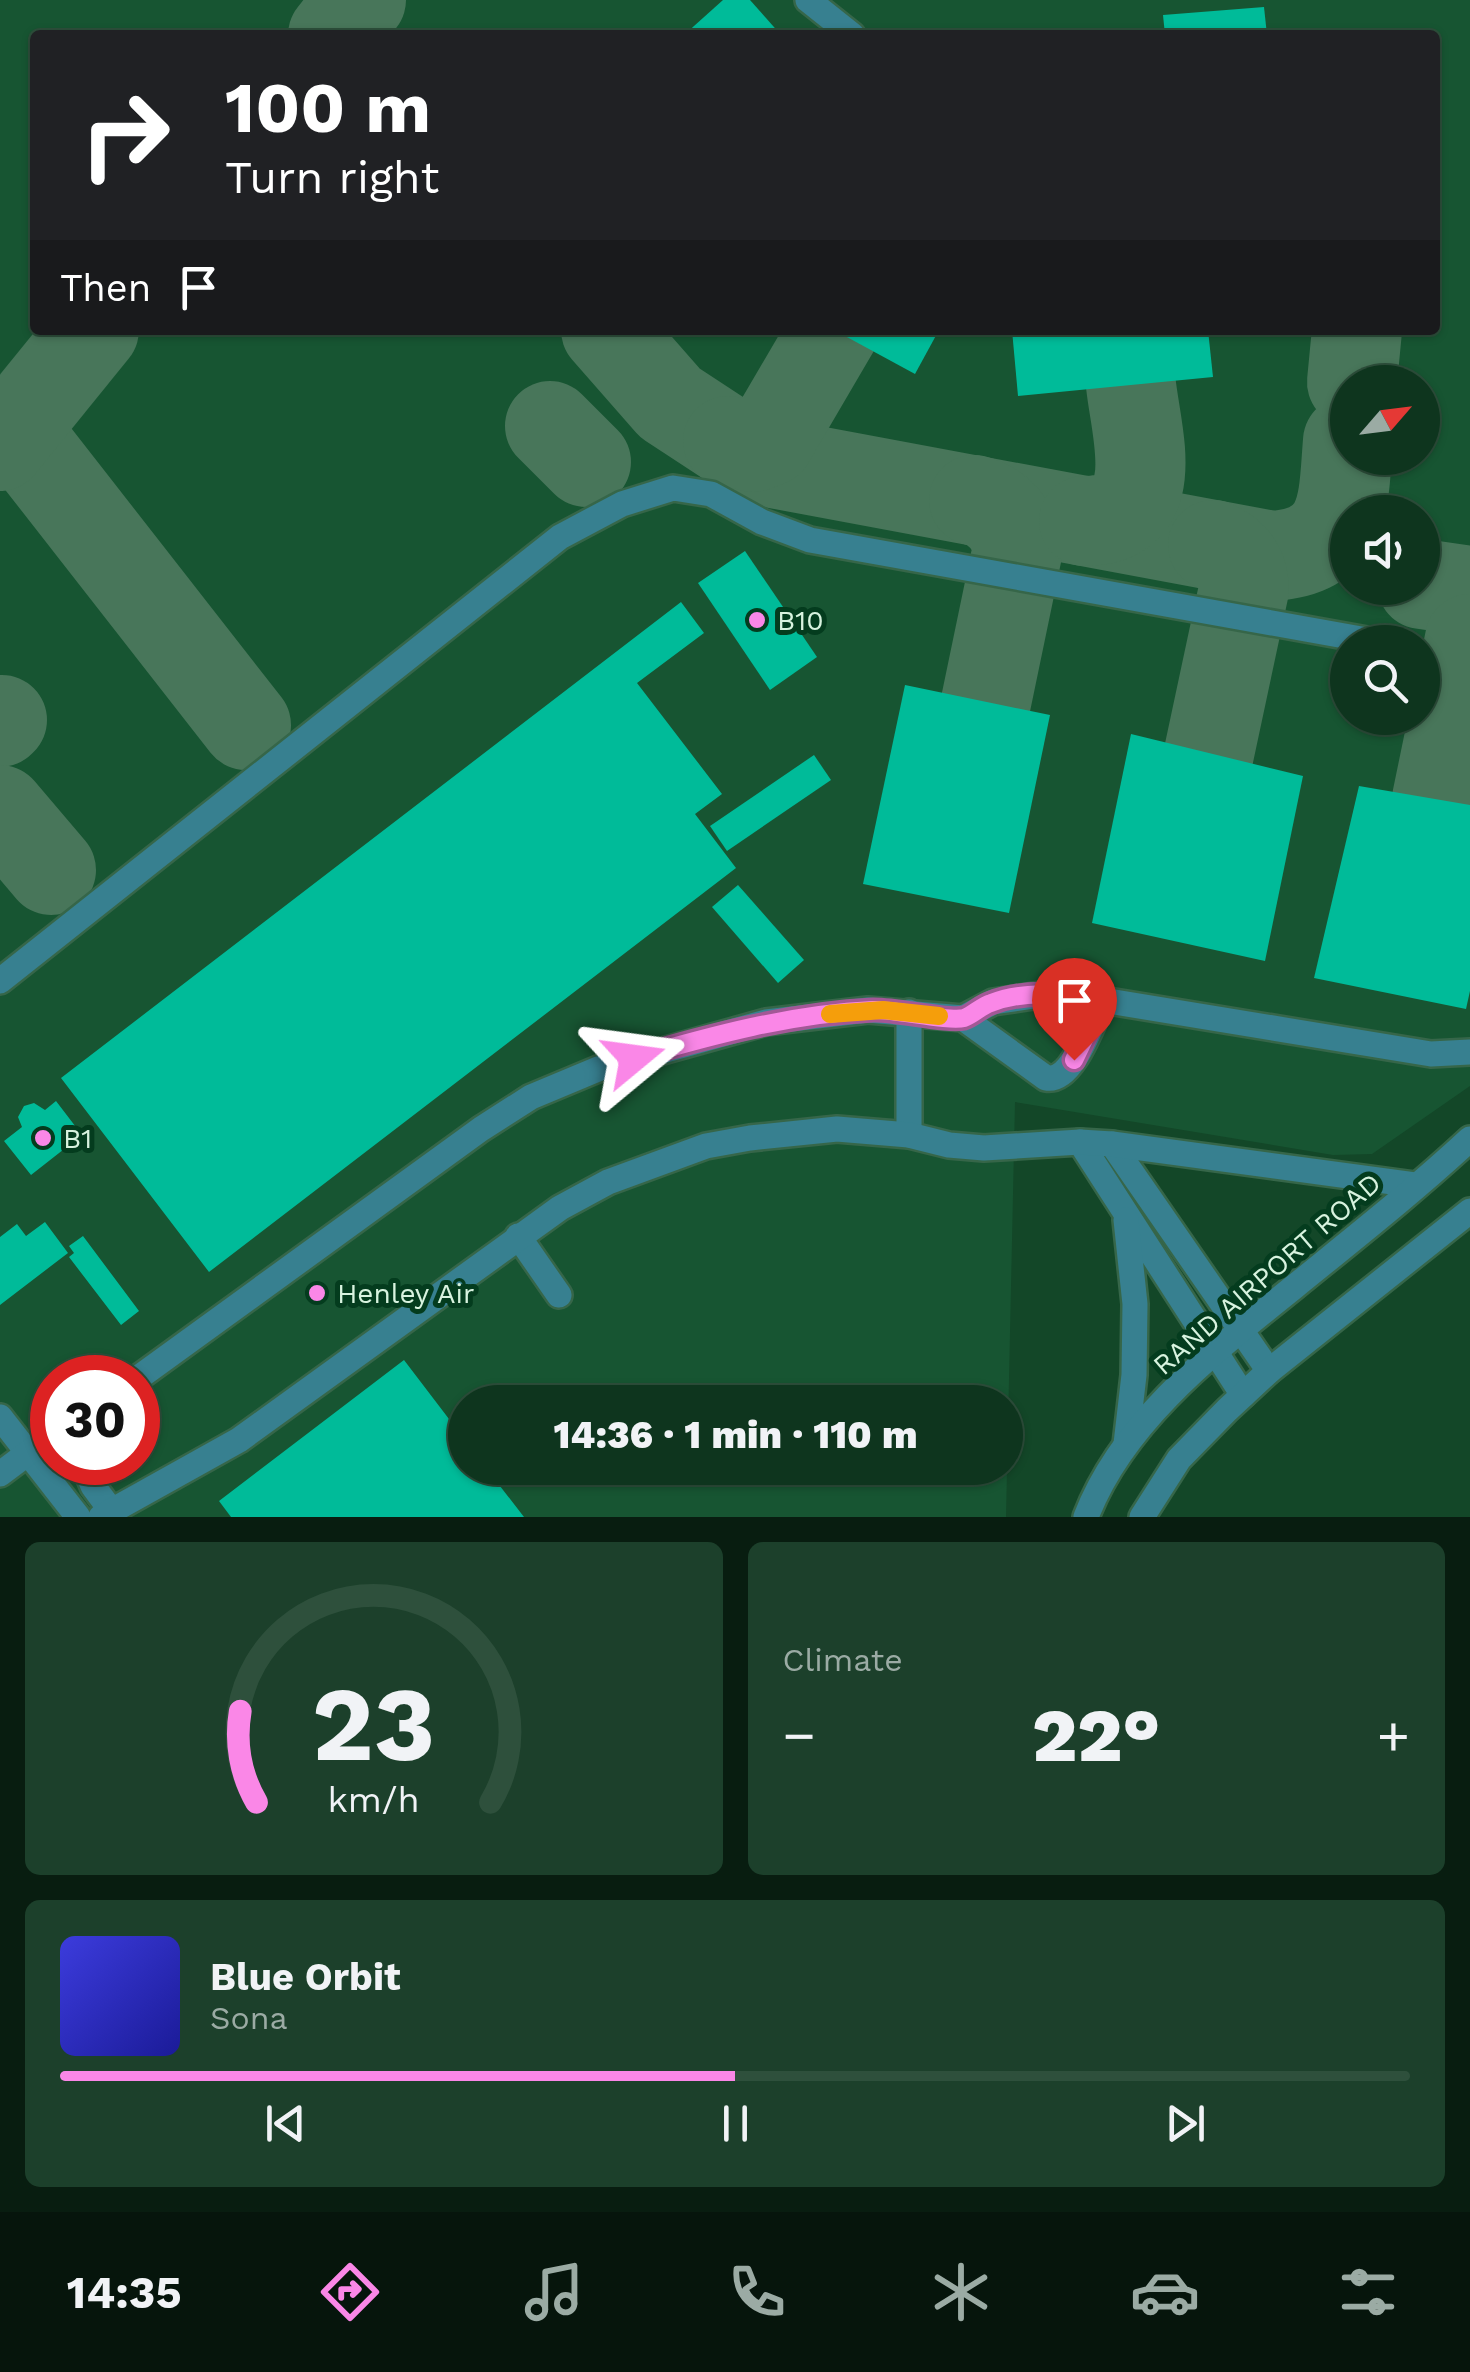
<!DOCTYPE html>
<meta charset="utf-8">
<style>
:root{--surface:#0e351e;--page:#1c402b;--text:#f1f3f6;--muted:#9baba4;--line:#2e503c;--accent:#fa87e7}
body{margin:0;font-family:"Work Sans",sans-serif;background:var(--page);color:var(--text);height:100vh;display:flex;flex-direction:column;font-size:38px;white-space:nowrap}
*{box-sizing:border-box;margin:0}
p{font-size:32px;color:var(--muted)}
.icon{flex:none;width:55px;height:55px;fill:none;stroke:currentColor;stroke-width:2;stroke-linecap:round;stroke-linejoin:round}
.map{position:relative;height:1517px;overflow:hidden}
.drawer{display:flex;flex-direction:column;gap:25px;padding:25px;background:#081d10;flex:1}
.drawer>*{flex:none}
.hud{position:absolute;left:30px;top:30px;width:1410px;height:305px;border-radius:10px;box-shadow:0 2px 8px #0004,0 0 0 2px var(--line);background:#202124;color:#fff;overflow:hidden}
.needle{width:65px;rotate:62deg}
.fabs{position:absolute;left:1330px;top:365px;display:grid;gap:20px}
.fabs a{display:grid;place-items:center;width:110px;height:110px;border-radius:50%;background:var(--surface);box-shadow:0 2px 8px #0004,0 0 0 2px var(--line);font-size:50px}
.speed{position:absolute;left:30px;top:1355px;display:flex;gap:20px;font-size:50px;font-weight:700;text-align:center}
.speed>*{display:grid;place-content:center;width:130px;height:130px;border-radius:50%;background:var(--surface);box-shadow:0 2px 8px #0004,0 0 0 2px var(--line);line-height:1}
.speed .limit{border:15px solid #d22;background:#fff;color:#111}
.pin{position:absolute;display:grid;place-items:center;width:85px;height:85px;color:#fff;margin:-102px -42px;border-radius:50% 50% 50% 0;rotate:-45deg;box-shadow:0 0 10px #0007}
.pin .icon{rotate:45deg}
.me{position:absolute;width:110px;margin:-55px;rotate:74deg;stroke-linejoin:round;filter:drop-shadow(0 0 8px #0008)}
.turn{display:flex;align-items:center;gap:35px;height:210px;padding:0 30px;font-size:45px}
.turn .icon{width:130px;height:130px;stroke-width:2.5}
.turn b{display:block;font-size:70px;line-height:85px}
.then{display:flex;align-items:center;height:95px;padding:0 30px;background:#0003;gap:20px;font-size:38px}
.big{font-size:75px;font-weight:800;line-height:1.1}
.drawer .tile{flex:1;display:flex;flex-direction:column;justify-content:center;gap:15px;min-width:0;padding:0 35px;border-radius:15px;background:var(--page)}
.drawer .dial{align-items:center;gap:0}
.dial svg{height:260px;overflow:visible;fill:none;stroke:var(--line);stroke-width:7;stroke-linecap:round;text-anchor:middle}
.dial text{fill:var(--text);stroke:none}
.song{display:flex;align-items:center;gap:30px}
.cover{width:120px;height:120px;border-radius:15px;background:linear-gradient(135deg,hsl(240 70% 55%),hsl(240 70% 35%))}
.played{height:10px;border-radius:5px;background:linear-gradient(90deg,var(--accent) 50%,var(--line) 50%)}
.keys{display:flex;justify-content:space-around;direction:ltr}
.heat{display:flex;justify-content:space-between;align-items:center;font-size:55px;direction:ltr}
.drawer .tiles{flex:1;display:grid;gap:25px;grid-template-columns:1fr 1fr}
.tile:last-child{grid-column:span 2}
.trip{position:absolute;left:448px;top:1385px;width:575px;height:100px;border-radius:50px;background:var(--surface);box-shadow:0 2px 8px #0004,0 0 0 2px var(--line);font-weight:800;line-height:100px;text-align:center}
.dock{display:flex;height:160px;justify-content:space-around;align-items:center;background:#06150c;color:var(--muted)}
.dock .icon{width:70px;height:70px}
.dock .on{color:var(--accent)}
.dock b{font-size:45px;color:var(--text)}
.map>svg:first-child{display:block}
.built{fill:#175532;fill-rule:evenodd}
.lines{fill:none;stroke-linecap:round;stroke-linejoin:round}
.taxiway{stroke:#48765a;stroke-width:90}
.building{fill:#0b9}
.minor-casing{stroke:#366649;stroke-width:30}
.minor{stroke:#378090;stroke-width:25}
.route-casing{stroke:#a25896;stroke-width:25}
.route{stroke:#fa87e7;stroke-width:18}
.slow{stroke:#f59e0b;stroke-width:18}
.poi-dot{fill:#fa87e7;stroke:#043c1e;stroke-width:4}
.labels{text-anchor:middle;dominant-baseline:central;stroke-width:10;stroke-linejoin:round;paint-order:stroke}
.poi-label{font-size:28px;fill:#d8f3df;stroke:#043c1e;text-anchor:start}
.street-label{font-size:28px;fill:#d8f3df;stroke:#043c1e}
</style>
<div class="map">
<svg width="1470" height="1517" viewBox="0 0 1470 1517">
<rect width="100%" height="100%" fill="#134728"/>
<!-- built -->
<path class="built" d="M0 0H1470V1086L1372 1154 1333 1155 1015 1102 1006 1517H0ZM35 35H1435V330H35ZM1348 382H1422V458H1348ZM1348 512H1422V588H1348ZM1348 642H1422V718H1348ZM52 1378H138V1462H52ZM465 1402H1005V1468H465Z"/>
<g class="lines">
<!-- taxiway -->
<g class="taxiway">
<polyline points="333,35 361,0"/>
<path d="M606 330 670 403 757 460 1272 556C1348 551 1343 500 1348 441"/>
<polyline points="1352,382 1357,330"/>
<polyline points="550,426 586,462"/>
<polyline points="14,428 246,725"/>
<polyline points="728,441 753,447 769,441 834,330"/>
<polyline points="0,446 94,330"/>
<path d="M974 500C998 506 1014 525 1018 548L986 702"/>
<path d="M1084 521C1165 521 1137 438 1131 385"/>
<polyline points="1422,584 1470,591"/>
<polyline points="0,722 2,720"/>
<path d="M1209 753 1244 589C1243 567 1233 554 1213 545"/>
<polyline points="1437,799 1470,639"/>
<polyline points="0,810 51,870"/>
</g>
</g>
<!-- building -->
<g class="building">
<polygon points="723,0 750,0 781,35 684,35"/>
<polygon points="1264,7 1267,35 1165,35 1163,15"/>
<polygon points="834,330 939,330 915,374"/>
<polygon points="1012,330 1208,330 1213,377 1018,396"/>
<polygon points="745,551 817,657 770,690 698,583"/>
<polygon points="681,602 704,633 637,683 722,794 695,814 736,868 209,1272 61,1078"/>
<polygon points="905,685 1050,715 1009,913 863,884"/>
<polygon points="1131,734 1303,776 1265,961 1092,923"/>
<polygon points="814,755 831,780 727,851 710,826"/>
<polygon points="1359,786 1470,805 1470,991 1466,1009 1314,978"/>
<polygon points="738,885 804,960 778,983 712,907"/>
<polygon points="56,1101 82,1135 31,1175 4,1141 22,1127 18,1117 24,1106 34,1103 45,1110"/>
<polygon points="45,1222 68,1253 0,1305 0,1237 17,1224 26,1236"/>
<polygon points="83,1236 139,1311 121,1325 69,1257 74,1253 69,1246"/>
<polygon points="404,1360 465,1440 465,1468 486,1468 524,1517 231,1517 219,1501"/>
</g>
<g class="lines">
<!-- minor casing -->
<g class="minor-casing">
<g id="minor">
<polyline points="808,0 852,35"/>
<polyline points="0,981 560,537 622,504 673,488 711,494 762,522 810,540 1378,642"/>
<polyline points="963,1018 993,1002 1047,994 1072,995 1431,1054 1470,1052"/>
<polyline points="909,1135 909,1012"/>
<polyline points="1080,1142 1243,1395"/>
<polyline points="1112,1144 1269,1371"/>
<polyline points="1126,1220 1135,1304 1134,1375 1126,1444"/>
<polyline points="518,1236 559,1295"/>
<path d="M138 1378 481 1129 531 1097 598 1069 766 1022 868 1010 963 1018 1046 1078C1073 1083 1093 1020 1104 998"/>
<polyline points="0,1417 78,1517"/>
<polyline points="83,1462 93,1486 110,1509"/>
<polyline points="0,1474 52,1435"/>
<polyline points="101,1517 239,1440 560,1208 608,1182 706,1146 750,1138 837,1129 909,1135 949,1145 984,1148 1080,1142 1112,1144 1415,1185"/>
<path d="M1086 1517C1123 1420 1216 1350 1294 1287 1353 1239 1414 1191 1470 1139"/>
<polyline points="1142,1517 1179,1459 1227,1410 1269,1371 1470,1211"/>
</g>
</g>
<!-- minor -->
<use href="#minor" class="minor"/>
</g>
<g class="lines">
<!-- route casing -->
<g class="route-casing">
<path id="route" d="M634 1058C713 1035 791 1014 873 1010 895 1009 948 1022 964 1018 973 1015 981 1006 991 1003 1026 989 1068 995 1104 998L1074 1060"/>
</g>
<!-- route -->
<use href="#route" class="route"/>
<!-- slow -->
<polyline class="slow" points="830,1014 883,1010 939,1016"/>
</g>
<!-- markers -->
<g class="poi-dot">
<circle cx="757" cy="620" r="10"/>
<circle cx="43" cy="1138" r="10"/>
<circle cx="317" cy="1293" r="10"/>
</g>
<g class="labels">
<!-- poi labels -->
<g class="poi-label">
<text x="777" y="620">B10</text>
<text x="63" y="1138">B1</text>
<text x="337" y="1293">Henley Air</text>
</g>
<!-- street labels -->
<g class="street-label">
<text transform="translate(1267 1274) rotate(-41)">RAND AIRPORT ROAD</text>
</g>
</g>
</svg>
<div class="fabs">
<a><svg class="needle" viewBox="-14 -14 28 28"><path d="M0-13l5 13h-10z" fill="#e53935"/><path d="M0 13l5-13h-10z" fill="#9baba4"/></svg></a>
<a><svg class="icon" aria-label="sound" viewBox="0 0 24 24"><path d="M4 9h4l5-4v14l-5-4H4zM17 9q2 3 0 6"/></svg></a>
<a><svg class="icon" aria-label="search" viewBox="0 0 24 24"><circle cx="10" cy="10" r="6"/><path d="M15 15l6 6"/></svg></a>
</div>
<div class="speed"><div class="limit">30</div></div>
<div class="pin" style="left:1074px;top:1060px;background:#d93025"><svg class="icon" aria-label="arrive" viewBox="0 0 24 24"><path d="M6 21V4h12l-3 4 3 4H6"/></svg></div>
<svg class="me" style="left:634px;top:1058px" viewBox="-20 -20 40 40"><path d="M0-17L14 15 0 8-14 15z" fill="#fa87e7" stroke="#fff" stroke-width="4"/></svg>
<div class="trip">14:36 · 1 min · 110 m</div>
<div class="hud">
<div class="turn"><svg class="icon" aria-label="right" viewBox="0 0 24 24"><path d="M7 20v-9h11M14 6l5 5-5 5"/></svg><div><b>100 m</b>Turn right</div></div>
<div class="then">Then<svg class="icon" aria-label="arrive" viewBox="0 0 24 24"><path d="M6 21V4h12l-3 4 3 4H6"/></svg></div>
</div>
</div>
<section class="drawer">
<div class="tiles">
<div class="tile dial"><svg viewBox="0 0 100 80">
<path d="M14 69A42 42 0 1 1 86 69"/>
<path d="M14 69A42 42 0 0 1 9 41" stroke="#fa87e7"/>
<text x="50" y="56" font-size="32" font-weight="700">23</text>
<text x="50" y="72" font-size="11">km/h</text>
</svg></div>
<div class="tile"><p>Climate</p>
<div class="heat"><a>−</a><b class="big">22°</b><a>+</a></div>
</div>
<div class="tile">
<div class="song"><i class="cover"></i><div><b>Blue Orbit</b><p>Sona</p></div></div>
<div class="played"></div>
<div class="keys"><svg class="icon" aria-label="previous" viewBox="0 0 24 24"><path d="M18 5L8 12l10 7zM5 5v14"/></svg><svg class="icon" aria-label="pause" viewBox="0 0 24 24"><path d="M8 5v14M16 5v14"/></svg><svg class="icon" aria-label="next" viewBox="0 0 24 24"><path d="M6 5l10 7-10 7zM19 5v14"/></svg></div>
</div>
</div>
</section>
<nav class="dock">
<b>14:35</b>
<svg class="icon on" aria-label="directions" viewBox="0 0 24 24"><path d="M12 3l9 9-9 9-9-9zM9 14v-3h6M13 9l2 2-2 2"/></svg>
<svg class="icon" aria-label="music" viewBox="0 0 24 24"><path d="M9 18V5l10-2v13"/><circle cx="6" cy="18" r="3"/><circle cx="16" cy="16" r="3"/></svg>
<svg class="icon" aria-label="phone" viewBox="0 0 24 24"><path d="M5 4h4l2 5-3 2q2 4 5 5l2-3 5 2v4C11 20 4 13 5 4z"/></svg>
<svg class="icon" aria-label="climate" viewBox="0 0 24 24"><path d="M12 3v18M4 7l16 10M4 17L20 7"/></svg>
<svg class="icon" aria-label="car" viewBox="0 0 24 24"><path d="M5 17H2v-5l4-1 3-4h7l3 4 3 1v5h-3M9 17h6M6 11h13"/><circle cx="7" cy="17" r="2"/><circle cx="17" cy="17" r="2"/></svg>
<svg class="icon" aria-label="filters" viewBox="0 0 24 24"><path d="M4 7h16M4 17h16"/><circle cx="9" cy="7" r="2"/><circle cx="15" cy="17" r="2"/></svg>
</nav>
